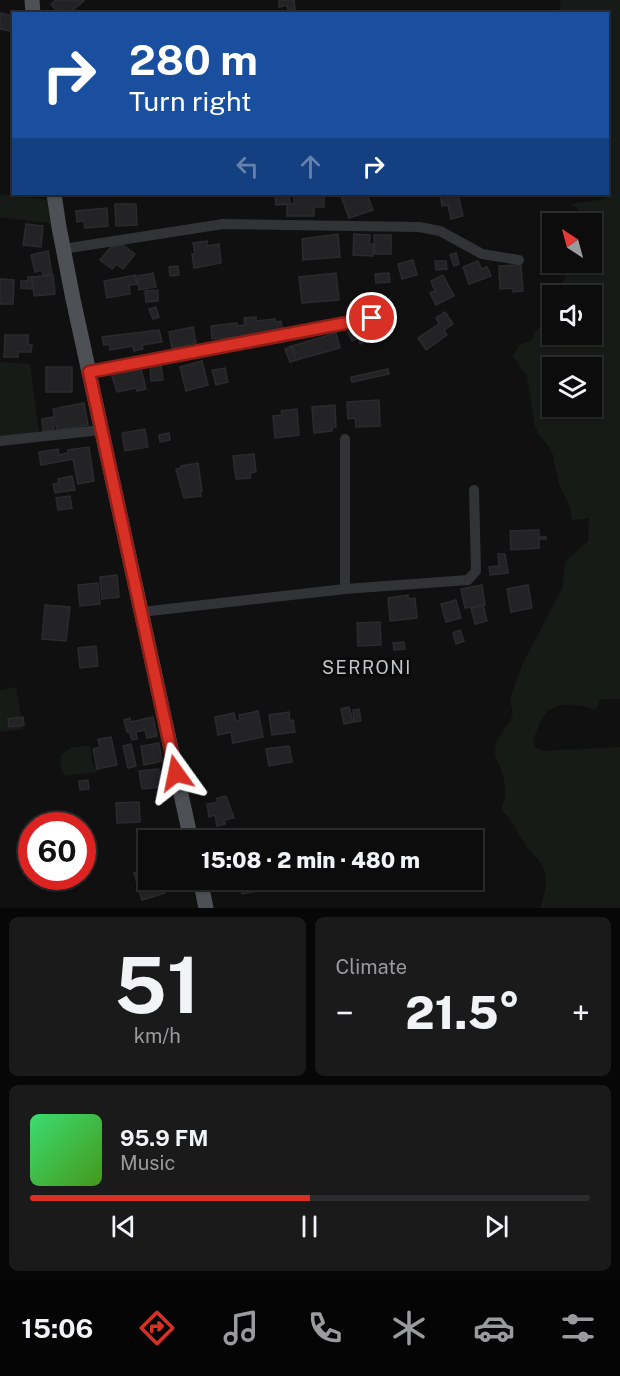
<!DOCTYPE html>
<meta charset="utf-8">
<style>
:root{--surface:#0c0c0d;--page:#1a1a1b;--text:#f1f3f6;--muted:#9a9b9d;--line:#2c2c2e;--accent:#d93025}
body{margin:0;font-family:"Public Sans",sans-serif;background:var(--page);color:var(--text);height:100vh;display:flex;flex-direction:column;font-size:22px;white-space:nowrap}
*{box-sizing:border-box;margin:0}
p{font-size:20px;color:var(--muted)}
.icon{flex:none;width:33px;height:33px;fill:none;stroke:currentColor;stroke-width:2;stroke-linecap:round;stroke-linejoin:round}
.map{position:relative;height:908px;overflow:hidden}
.sheet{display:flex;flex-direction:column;gap:9px;padding:9px;background:#070707;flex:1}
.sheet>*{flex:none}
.hud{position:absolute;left:12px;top:12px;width:597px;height:183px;border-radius:0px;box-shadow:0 2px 4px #0004,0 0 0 2px var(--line);background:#1a4fa0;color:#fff;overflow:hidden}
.needle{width:39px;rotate:324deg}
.fabs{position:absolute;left:542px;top:213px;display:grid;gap:12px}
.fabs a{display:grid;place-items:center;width:60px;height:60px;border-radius:0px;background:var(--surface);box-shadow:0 2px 4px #0004,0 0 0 2px var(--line);font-size:30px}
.speed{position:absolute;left:18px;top:812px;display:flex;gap:12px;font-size:30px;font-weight:700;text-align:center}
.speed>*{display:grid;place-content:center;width:78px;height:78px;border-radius:50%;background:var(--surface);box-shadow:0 2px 4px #0004,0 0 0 2px var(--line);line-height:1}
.speed .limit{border:9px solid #d22;background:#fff;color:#111}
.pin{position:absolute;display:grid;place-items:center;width:51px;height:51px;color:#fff;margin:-26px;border:3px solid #fff;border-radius:50%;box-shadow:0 2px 6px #0007}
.me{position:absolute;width:66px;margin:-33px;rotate:348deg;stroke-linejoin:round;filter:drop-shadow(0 0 4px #0008)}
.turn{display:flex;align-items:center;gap:21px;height:126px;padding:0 18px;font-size:27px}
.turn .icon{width:78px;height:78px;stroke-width:2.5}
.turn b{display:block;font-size:42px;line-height:51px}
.lanes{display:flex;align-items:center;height:57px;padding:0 18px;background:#0003;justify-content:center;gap:30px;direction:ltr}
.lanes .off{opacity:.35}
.big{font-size:45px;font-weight:800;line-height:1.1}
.sheet .card{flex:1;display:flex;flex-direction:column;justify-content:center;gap:9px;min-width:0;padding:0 21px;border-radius:9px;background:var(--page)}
.sheet .dial{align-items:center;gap:0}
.dial b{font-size:78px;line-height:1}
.song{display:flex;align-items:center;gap:18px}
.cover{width:72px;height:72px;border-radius:9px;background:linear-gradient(135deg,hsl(140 70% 55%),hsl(100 70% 35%))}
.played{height:6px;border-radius:3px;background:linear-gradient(90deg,var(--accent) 50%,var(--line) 50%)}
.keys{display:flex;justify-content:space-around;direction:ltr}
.heat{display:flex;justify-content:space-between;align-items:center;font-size:33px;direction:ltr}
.sheet .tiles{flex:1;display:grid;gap:9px;grid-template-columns:1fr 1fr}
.card:last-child{grid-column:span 2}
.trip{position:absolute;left:138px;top:830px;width:345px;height:60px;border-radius:0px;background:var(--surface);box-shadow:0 2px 4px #0004,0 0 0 2px var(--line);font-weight:800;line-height:60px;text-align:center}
.menu{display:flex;height:96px;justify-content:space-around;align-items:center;background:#050505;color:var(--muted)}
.menu .icon{width:42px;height:42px}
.menu .active{color:var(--accent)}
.menu b{font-size:27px;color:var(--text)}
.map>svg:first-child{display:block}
.green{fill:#171b17;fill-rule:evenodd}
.building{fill:#232325;stroke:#2a2b2d;stroke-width:1.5}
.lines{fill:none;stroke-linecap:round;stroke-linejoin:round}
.minor{stroke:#313336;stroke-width:10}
.primary{stroke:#4d5055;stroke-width:15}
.route-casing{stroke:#8d1f18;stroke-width:15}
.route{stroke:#d93025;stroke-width:10}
.labels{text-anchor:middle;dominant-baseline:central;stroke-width:6;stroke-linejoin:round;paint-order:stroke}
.quarter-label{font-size:18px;letter-spacing:1.5px;fill:#c3c7cd;stroke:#0b0b0c}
</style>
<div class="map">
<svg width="620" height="908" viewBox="0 0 620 908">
<rect width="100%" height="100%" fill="#101011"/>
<!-- green -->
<g class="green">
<path d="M561 0H620V699H601L595 710C583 704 560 701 548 711 541 717 536 732 533 741L536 748 543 751 620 747V908H540C545 894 550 876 540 862 536 856 529 851 525 844 517 831 512 819 501 809L505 798V786L503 774 495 755 496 742 511 719 513 712 510 702 513 690 523 663 562 589 565 562 588 541 589 518 572 520 570 507 559 484 552 451 538 433 535 426 527 376 513 356 519 345 532 340 535 332 552 315V334H591V296L558 295 565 276 567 263 591 262V224L581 223C583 213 579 208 570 204L604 199 596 194H608V14L559 13ZM552 368H591V406H552Z"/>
<polygon points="0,194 51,200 54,224 0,217"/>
<polygon points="0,362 30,364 39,435 0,439"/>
<polygon points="16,687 23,729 0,732 0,690"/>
<polygon points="90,745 92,761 97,772 66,776 62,772 60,757 70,748"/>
</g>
<!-- building -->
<g class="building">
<polygon points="56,0 83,0 84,1 68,14 59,14 51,4"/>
<polygon points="279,0 294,0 295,9 288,10 287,5 279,7"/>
<polygon points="0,13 13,16 10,31 0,29"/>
<polygon points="349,194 367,194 373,210 349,218 341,196"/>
<polygon points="440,194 458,194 463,216 451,219 448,205 442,206"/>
<polygon points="289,195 290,204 276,205 275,196"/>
<polygon points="294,196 324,196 324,207 314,207 314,216 287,216 287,204 294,204"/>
<polygon points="115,204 136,204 137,225 116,226"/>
<polygon points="107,208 108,226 85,228 84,221 77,222 76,211"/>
<polygon points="26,224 43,226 41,247 23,245"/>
<polygon points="338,234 340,257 303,260 302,239"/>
<polygon points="354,234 370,235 369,244 374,244 373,256 353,255"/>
<polygon points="374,235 391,235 391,254 375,254"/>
<polygon points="207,241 207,246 219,244 221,263 194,268 192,254 195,254 193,243"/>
<polygon points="123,245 135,254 123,269 116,264 112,269 100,260 111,247"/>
<polygon points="48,251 52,274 43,275 42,270 35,272 31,255"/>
<polygon points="456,253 459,264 454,266 450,255"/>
<polygon points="413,260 417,275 402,279 398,264"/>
<polygon points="435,261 446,261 447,269 436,270"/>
<polygon points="478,261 481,269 487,267 491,276 469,284 463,267"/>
<polygon points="521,265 523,291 513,292 513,288 500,289 499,266"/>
<polygon points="178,266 179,275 170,276 169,267"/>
<polygon points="153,273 156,287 139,290 137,276"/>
<polygon points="336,273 339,300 302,303 299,277"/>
<polygon points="389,273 390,282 376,283 375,274"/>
<polygon points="53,275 55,294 34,296 32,277"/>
<polygon points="135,275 137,284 129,285 130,294 107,298 104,281"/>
<polygon points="443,275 454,296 436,305 430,293 435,291 431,281"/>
<polygon points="28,277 32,277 32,289 21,288 21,281 28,281"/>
<polygon points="0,279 14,280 13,304 0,304"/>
<polygon points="158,290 158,301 146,302 145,291"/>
<polygon points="156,307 159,317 153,319 149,309"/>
<polygon points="445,312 453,324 444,330 447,335 426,350 418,338 439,324 436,318"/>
<polygon points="256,317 256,321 275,319 275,322 281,321 283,333 212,339 211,326 237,323 237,326 245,325 244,318"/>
<polygon points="368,324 374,338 360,344 358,338 352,341 348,332"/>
<polygon points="193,327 196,343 172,348 169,332"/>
<polygon points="159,330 162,342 142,345 143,349 134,351 133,346 110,350 109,344 104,345 102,337"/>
<polygon points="336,333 340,348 296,360 292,346"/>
<polygon points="5,335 28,335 28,345 32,345 31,352 18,352 18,357 4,357"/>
<polygon points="291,346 296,360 290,362 285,349"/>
<polygon points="202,361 208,385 186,391 180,367"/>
<polygon points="161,365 163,380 151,381 150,366"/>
<rect x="46" y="367" width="26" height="25"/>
<polygon points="141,368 146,389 137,391 136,388 117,392 111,373"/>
<polygon points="225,368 228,382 216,385 212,370"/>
<polygon points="388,369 389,374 352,382 351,377"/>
<polygon points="379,400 380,426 356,427 355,418 348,419 347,402"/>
<polygon points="84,403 88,425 57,430 53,409"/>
<polygon points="335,405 336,427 332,428 332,431 314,433 312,407"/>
<polygon points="297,409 299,435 275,438 273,416 282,415 281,411"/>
<polygon points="53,417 54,430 43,431 42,419"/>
<polygon points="145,429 148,447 125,451 122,433"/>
<polygon points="169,433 170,440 160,442 159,435"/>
<polygon points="89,447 94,481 78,484 73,459 41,465 39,452 58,449 59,455 68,453 68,450"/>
<polygon points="254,454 256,472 250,473 251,478 236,479 233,456"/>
<polygon points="198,463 202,491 200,491 201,496 184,498 176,469 181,468 181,466"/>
<polygon points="72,476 75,490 55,493 53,484 59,483 58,479"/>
<polygon points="70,496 72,508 58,510 56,498"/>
<polygon points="539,530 539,537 546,537 546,539 539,539 539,548 511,550 510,531"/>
<polygon points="498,554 505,554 508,573 490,575 489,567 499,566"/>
<polygon points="117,575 119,597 102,599 100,577"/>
<polygon points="98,583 100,604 80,606 78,585"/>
<polygon points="482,585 485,605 465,608 461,589"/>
<polygon points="528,585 532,608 511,612 507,589"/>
<polygon points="408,595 408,599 415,598 417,618 390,621 388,598"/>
<polygon points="456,600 461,618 446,622 441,604"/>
<polygon points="45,605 70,607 66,641 42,639"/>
<polygon points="483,605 487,621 475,624 471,608"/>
<polygon points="380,622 381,645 358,646 357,623"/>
<polygon points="460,630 464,641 456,644 453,633"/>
<polygon points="404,642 405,649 394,650 393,643"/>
<polygon points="96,646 98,666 80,668 78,648"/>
<polygon points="349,707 353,722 344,724 341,709"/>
<polygon points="359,709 361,721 354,722 353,710"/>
<polygon points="258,711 263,737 233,743 231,732 218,735 215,717 234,713 236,721 240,721 239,715"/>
<polygon points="289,712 290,721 293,720 295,732 272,735 269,715"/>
<polygon points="23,717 24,725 9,727 8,719"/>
<polygon points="153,717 157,736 147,738 145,730 136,732 137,739 132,740 129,731 127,732 124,720 130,718 131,722"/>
<polygon points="111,737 117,765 97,769 93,749 100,747 98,739"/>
<polygon points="159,743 162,761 144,765 141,746"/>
<polygon points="131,744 136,766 128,768 123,746"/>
<polygon points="289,746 292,762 269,766 266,749"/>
<polygon points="159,769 161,787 142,789 139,771"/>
<polygon points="88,780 89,789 80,790 79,781"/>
<polygon points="226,796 234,818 224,820 225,824 217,826 215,815 209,817 207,804 218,802 217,798"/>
<polygon points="139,802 140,822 117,823 116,803"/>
<polygon points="148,869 148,879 161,879 165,893 142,900 134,873"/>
<polygon points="226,879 237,879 239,887 229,890"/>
<polygon points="240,879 281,879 282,887 242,894"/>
<polygon points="307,879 328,879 328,884 309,887"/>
<polygon points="328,879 345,879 345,882 328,884"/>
</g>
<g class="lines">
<!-- minor -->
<g class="minor">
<polyline points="63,249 223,224 419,227 440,231 482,254 519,260"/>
<polyline points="89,372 372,318"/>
<polyline points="0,441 101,430"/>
<polyline points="345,589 345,439"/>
<polyline points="141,612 345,589 468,580 476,571 474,490"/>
</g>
<!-- primary -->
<g class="primary">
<polyline points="32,0 33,14"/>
<polyline points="54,194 59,227 73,299 191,840"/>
<polyline points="200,879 206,908"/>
</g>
</g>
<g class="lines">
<!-- route casing -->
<g class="route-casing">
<polyline id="route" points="176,773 89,372 372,318"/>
</g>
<!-- route -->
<use href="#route" class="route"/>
</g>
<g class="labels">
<!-- quarter labels -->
<g class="quarter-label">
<text x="367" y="667">SERRONI</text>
</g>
</g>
</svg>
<div class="fabs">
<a><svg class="needle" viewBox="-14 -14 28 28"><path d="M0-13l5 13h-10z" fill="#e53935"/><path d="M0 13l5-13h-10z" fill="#9a9b9d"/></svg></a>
<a><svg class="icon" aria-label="sound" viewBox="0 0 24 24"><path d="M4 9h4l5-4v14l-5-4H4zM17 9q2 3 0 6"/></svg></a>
<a><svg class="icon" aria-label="layers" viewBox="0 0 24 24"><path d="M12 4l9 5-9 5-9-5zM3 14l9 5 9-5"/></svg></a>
</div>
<div class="speed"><div class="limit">60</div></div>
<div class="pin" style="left:372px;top:318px;background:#d93025"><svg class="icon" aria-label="arrive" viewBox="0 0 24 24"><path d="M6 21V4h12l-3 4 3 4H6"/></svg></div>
<svg class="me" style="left:176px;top:773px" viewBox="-20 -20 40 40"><path d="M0-17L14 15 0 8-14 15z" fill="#d93025" stroke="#fff" stroke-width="4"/></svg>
<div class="trip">15:08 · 2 min · 480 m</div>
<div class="hud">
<div class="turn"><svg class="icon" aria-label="right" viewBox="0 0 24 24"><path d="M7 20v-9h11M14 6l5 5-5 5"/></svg><div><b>280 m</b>Turn right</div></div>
<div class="lanes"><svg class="icon off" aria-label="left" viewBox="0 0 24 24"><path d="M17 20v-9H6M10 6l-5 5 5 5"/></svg><svg class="icon off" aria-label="ahead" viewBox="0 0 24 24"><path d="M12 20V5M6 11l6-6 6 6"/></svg><svg class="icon" aria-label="right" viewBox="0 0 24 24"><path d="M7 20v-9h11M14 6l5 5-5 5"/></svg></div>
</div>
</div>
<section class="sheet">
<div class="tiles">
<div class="card dial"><b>51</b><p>km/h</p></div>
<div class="card"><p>Climate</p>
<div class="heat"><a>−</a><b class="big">21.5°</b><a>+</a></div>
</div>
<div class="card">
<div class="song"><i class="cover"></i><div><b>95.9 FM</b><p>Music</p></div></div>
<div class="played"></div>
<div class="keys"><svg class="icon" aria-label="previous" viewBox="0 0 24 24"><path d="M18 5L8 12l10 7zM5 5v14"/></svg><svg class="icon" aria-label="pause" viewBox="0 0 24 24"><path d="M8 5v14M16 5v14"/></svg><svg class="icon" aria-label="next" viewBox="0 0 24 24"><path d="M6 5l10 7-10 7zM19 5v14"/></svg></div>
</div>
</div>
</section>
<nav class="menu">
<b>15:06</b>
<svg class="icon active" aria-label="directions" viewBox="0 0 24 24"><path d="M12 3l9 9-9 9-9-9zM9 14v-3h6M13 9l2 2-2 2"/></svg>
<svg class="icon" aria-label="music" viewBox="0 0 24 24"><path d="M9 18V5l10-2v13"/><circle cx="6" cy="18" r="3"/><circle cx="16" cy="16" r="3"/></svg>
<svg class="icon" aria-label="phone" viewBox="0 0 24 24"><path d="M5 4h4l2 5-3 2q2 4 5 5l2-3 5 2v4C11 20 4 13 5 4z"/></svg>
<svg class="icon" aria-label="climate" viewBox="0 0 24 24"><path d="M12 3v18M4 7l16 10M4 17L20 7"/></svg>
<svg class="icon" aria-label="car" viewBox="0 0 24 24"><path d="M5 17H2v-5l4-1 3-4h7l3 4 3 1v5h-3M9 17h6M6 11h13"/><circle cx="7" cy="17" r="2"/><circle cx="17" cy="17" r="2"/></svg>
<svg class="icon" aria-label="filters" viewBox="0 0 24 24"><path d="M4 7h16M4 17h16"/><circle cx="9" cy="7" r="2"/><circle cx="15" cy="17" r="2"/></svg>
</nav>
